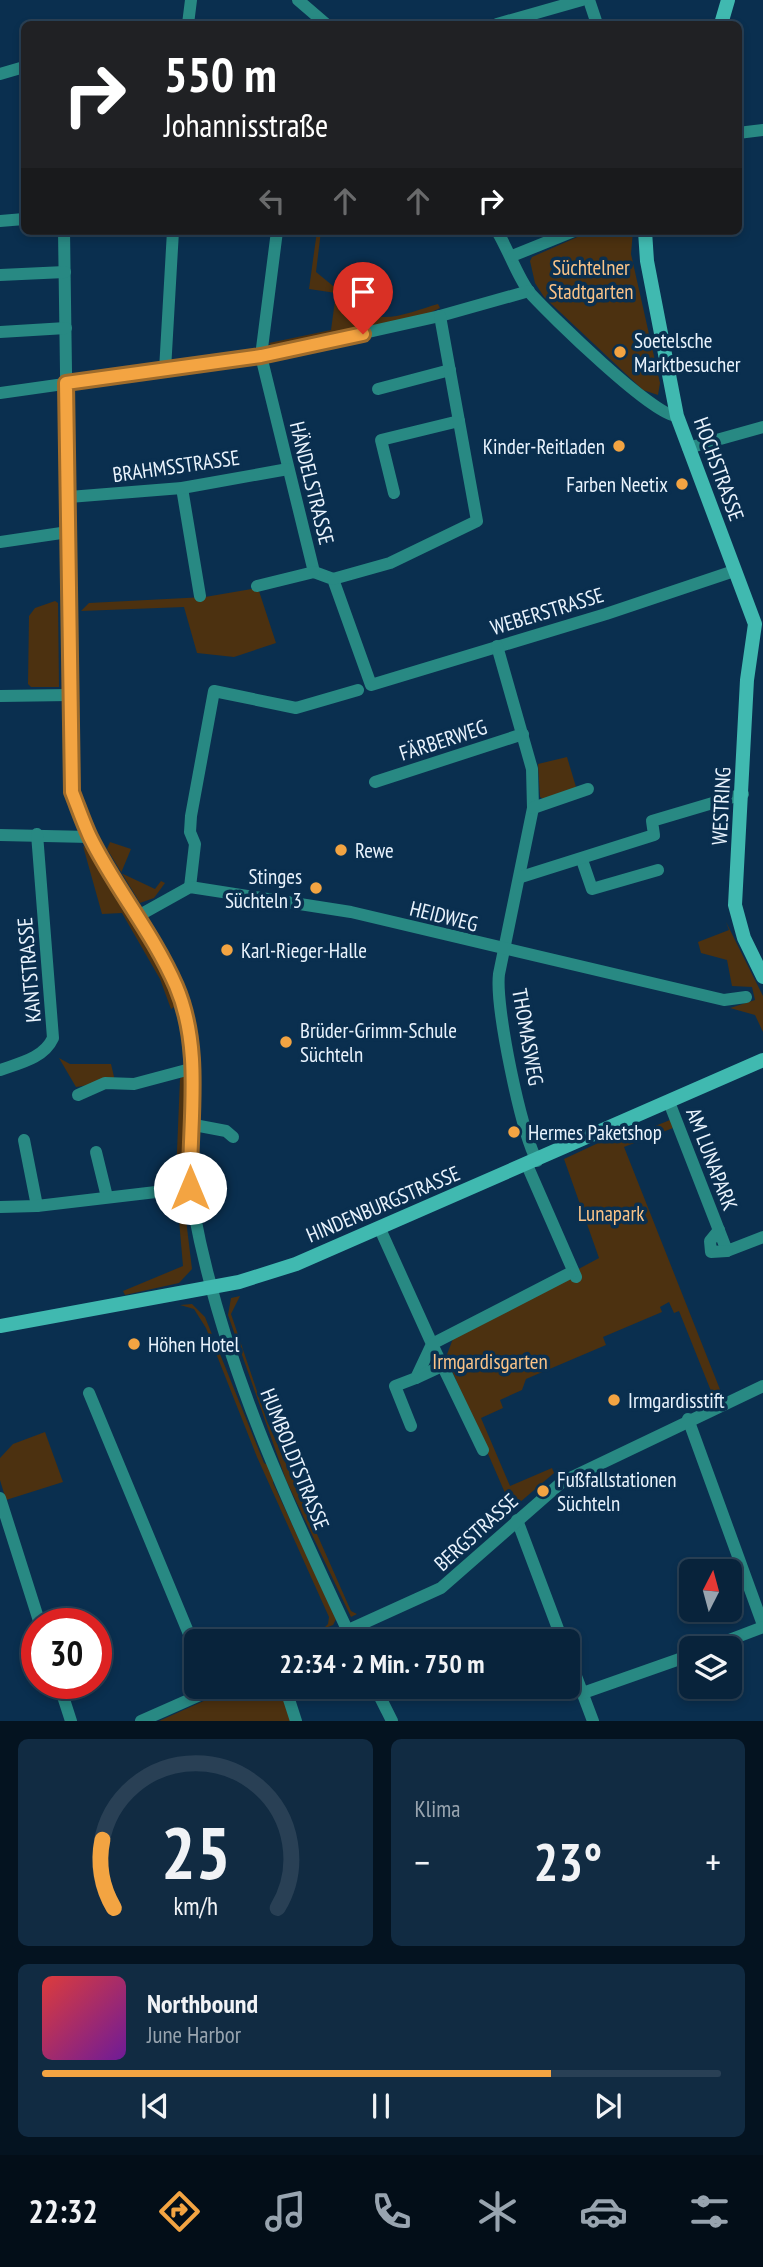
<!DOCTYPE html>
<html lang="de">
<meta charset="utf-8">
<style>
:root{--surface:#08233b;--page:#112b42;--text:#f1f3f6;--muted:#98a4af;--line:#294055;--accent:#f3a442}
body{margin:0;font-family:"PT Sans Narrow",sans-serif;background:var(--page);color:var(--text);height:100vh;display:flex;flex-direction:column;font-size:26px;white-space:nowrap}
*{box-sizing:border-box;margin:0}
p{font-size:23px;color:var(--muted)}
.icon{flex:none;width:38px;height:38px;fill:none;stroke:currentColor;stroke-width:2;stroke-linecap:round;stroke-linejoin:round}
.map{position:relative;height:1721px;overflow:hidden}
.sheet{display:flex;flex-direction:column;gap:18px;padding:18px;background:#041320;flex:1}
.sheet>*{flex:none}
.hud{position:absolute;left:21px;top:21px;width:721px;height:214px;border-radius:10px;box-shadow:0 4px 10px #0003,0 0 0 2px var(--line);background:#202124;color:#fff;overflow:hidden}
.needle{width:46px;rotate:6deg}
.buttons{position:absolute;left:679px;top:1559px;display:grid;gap:14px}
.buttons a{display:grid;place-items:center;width:63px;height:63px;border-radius:10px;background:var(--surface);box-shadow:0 4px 10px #0003,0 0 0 2px var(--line);font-size:35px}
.speed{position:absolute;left:21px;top:1608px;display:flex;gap:14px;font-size:35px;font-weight:700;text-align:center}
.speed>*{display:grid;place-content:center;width:91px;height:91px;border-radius:50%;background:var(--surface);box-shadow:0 4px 10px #0003,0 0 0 2px var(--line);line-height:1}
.speed .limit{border:10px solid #d22;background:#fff;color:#111}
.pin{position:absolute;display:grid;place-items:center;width:60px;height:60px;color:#fff;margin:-72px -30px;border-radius:50% 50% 50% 0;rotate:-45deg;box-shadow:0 0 7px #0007}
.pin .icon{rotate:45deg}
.me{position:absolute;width:77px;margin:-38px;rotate:0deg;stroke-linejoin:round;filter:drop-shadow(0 0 5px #0008)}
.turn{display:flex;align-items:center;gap:24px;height:147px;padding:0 28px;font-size:32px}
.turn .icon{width:91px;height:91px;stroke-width:2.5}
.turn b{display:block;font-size:49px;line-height:60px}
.lanes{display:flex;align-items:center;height:66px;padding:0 28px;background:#0003;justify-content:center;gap:35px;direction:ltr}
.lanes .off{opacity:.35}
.big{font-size:52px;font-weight:600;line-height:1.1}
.sheet .card{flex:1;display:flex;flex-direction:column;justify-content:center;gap:10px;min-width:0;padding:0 24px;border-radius:10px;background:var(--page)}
.sheet .dial{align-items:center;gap:0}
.dial svg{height:182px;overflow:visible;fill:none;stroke:var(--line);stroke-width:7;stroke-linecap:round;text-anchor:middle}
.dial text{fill:var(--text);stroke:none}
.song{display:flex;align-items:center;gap:21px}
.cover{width:84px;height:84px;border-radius:10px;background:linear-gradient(135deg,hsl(0 70% 55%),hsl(280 70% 35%))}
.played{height:7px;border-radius:4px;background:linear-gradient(90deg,var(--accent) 75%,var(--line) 75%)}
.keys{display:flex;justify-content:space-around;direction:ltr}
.heat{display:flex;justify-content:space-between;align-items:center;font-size:38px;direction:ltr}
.sheet .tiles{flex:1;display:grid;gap:18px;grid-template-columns:1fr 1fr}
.card:last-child{grid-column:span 2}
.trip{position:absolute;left:184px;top:1629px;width:396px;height:70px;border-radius:10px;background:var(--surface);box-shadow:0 4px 10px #0003,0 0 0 2px var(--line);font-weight:600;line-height:70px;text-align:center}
.tab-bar{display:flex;height:112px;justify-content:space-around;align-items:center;background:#030e18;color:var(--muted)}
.tab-bar .icon{width:49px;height:49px}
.tab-bar .on{color:var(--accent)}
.tab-bar b{font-size:32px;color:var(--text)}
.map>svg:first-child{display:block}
.green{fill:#4c3110}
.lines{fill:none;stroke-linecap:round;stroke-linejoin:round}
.minor{stroke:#288983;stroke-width:12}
.secondary{stroke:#40b9b0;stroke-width:14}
.route-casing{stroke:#9e6b2b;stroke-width:18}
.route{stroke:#f3a442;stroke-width:12}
.poi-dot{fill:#f3a442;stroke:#0a2f4f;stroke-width:2.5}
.labels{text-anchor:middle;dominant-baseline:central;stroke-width:7;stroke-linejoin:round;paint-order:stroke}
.park-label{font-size:21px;fill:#fac387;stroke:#0a2f4f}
.poi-label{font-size:21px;fill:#e9f3fd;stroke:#0a2f4f;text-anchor:start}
.street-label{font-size:21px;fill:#e9f3fd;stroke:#0a2f4f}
</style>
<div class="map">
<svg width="763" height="1721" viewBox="0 0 763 1721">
<rect width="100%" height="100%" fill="#0a2f4f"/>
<!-- green -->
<g class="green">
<path d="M317 231H321L316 272 366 313C387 324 416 310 438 304L440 308 423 316 275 349 269 343 331 330 336 293 309 289Z"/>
<polygon points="591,231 633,231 631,254 660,383 658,395 643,390 544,297 535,283 530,261 532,257"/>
<polygon points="258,588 276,643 234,657 197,653 184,607 81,611 89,603 205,597"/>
<polygon points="55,601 58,603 59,687 31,687 28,684 29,616 35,608"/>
<polygon points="567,757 576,787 545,800 540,797 538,764"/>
<polygon points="110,842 131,849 121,873 155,889 161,881 165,883 154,898 140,903 107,849"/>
<path d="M83 846 92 851C122 901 158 951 176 1006L171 1009 160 979 122 913 102 914Z"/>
<polygon points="726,922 763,996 763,1032 755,1015 730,1008 755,1000 752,987 732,986 727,960 701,953 698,942 729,930"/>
<polygon points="59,1058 70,1064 111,1064 115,1081 76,1087"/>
<polygon points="183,1075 189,1075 181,1175 176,1175 180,1079"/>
<polygon points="670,1120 673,1128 624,1147 721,1392 713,1396 679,1311 674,1313 669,1302 660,1307 662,1312 603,1337 606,1345 526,1379 522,1390 500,1400 503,1408 481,1418 510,1486 552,1468 554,1473 512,1509 446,1357 454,1336 599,1258 564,1159 624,1131 633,1135"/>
<polygon points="177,1197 184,1203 192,1269 179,1283 125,1295 123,1291 183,1266"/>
<polygon points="240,1296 231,1314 267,1421 351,1611 357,1614 351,1617 286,1480 228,1315 231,1298"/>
<path d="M192 1304 205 1317 264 1463C272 1467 275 1475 273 1483L336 1619 333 1625 323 1629 328 1624 329 1617 257 1457 206 1328 194 1309 180 1305Z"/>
<polygon points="45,1432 63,1482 6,1500 0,1480 0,1458 13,1444"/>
<polygon points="235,1687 281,1687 293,1721 159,1721"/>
</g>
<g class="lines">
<!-- minor -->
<g class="minor">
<polyline points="298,0 326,24"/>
<polyline points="589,0 597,24"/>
<polyline points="188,24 191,0"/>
<polyline points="497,24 582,0"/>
<polyline points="0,74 24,67"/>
<polyline points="738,133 763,130"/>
<polyline points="0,221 24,219"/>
<path d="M64 231 72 792C78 806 83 822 89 836 114 888 155 933 177 987 206 1061 180 1136 194 1212 222 1362 288 1505 353 1642"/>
<polyline points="277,231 261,356 314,572 333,579 371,685 606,614 734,571"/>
<path d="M497 231C508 249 518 278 530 293 549 314 655 418 677 416"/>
<polyline points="512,256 574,231"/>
<polyline points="0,275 65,272"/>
<polyline points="0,332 66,328"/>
<polyline points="165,370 173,231"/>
<polyline points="378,389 450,370"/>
<polyline points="0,393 261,356 440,316 529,291"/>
<polyline points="688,448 763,427"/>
<polyline points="182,488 200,596"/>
<polyline points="394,493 381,440 459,421"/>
<polyline points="69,497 182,488 288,469"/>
<polyline points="0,542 68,532"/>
<polyline points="333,579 390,563 477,521 440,316"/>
<polyline points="257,586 314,572"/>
<path d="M497 646 532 769 533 808 499 974C495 1006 521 1132 537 1161"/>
<polyline points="0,696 70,695"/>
<polyline points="375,782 523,734"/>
<polyline points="533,808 588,789"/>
<polyline points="0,835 90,837"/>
<polyline points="582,860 592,889 658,870"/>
<polyline points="521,877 654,835 652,821 743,794"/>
<polyline points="190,887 195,844 190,832 191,816 214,691 296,708 358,690"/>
<polyline points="138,916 190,887 351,912 724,1000 746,997"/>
<path d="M0 1070C20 1063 44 1058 53 1038L37 834"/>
<polyline points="78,1095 105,1083 134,1084 194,1068"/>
<polyline points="669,1102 727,1251 763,1237"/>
<polyline points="189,1124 226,1131 233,1137"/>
<polyline points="24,1140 37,1206"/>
<polyline points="96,1152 107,1197"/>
<polyline points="527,1165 576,1277"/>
<polyline points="0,1207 37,1206 190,1188"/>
<polyline points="380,1229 432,1344 416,1378 395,1386 411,1426"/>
<polyline points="719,1230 710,1241 711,1252 727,1251"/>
<polyline points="416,1378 444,1365"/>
<polyline points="89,1393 196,1651"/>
<polyline points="688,1419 763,1625"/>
<polyline points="483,1450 432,1344 572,1272"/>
<polyline points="0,1498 40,1624"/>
<polyline points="517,1520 563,1642"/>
<polyline points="322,1642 441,1588 562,1482 763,1386"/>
<polyline points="708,1648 763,1627"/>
<polyline points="567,1652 593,1721"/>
<polyline points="59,1684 71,1721"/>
<polyline points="285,1687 296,1721"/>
<polyline points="375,1687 392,1721"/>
<polyline points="583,1693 691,1655"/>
<polyline points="141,1721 218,1687"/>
</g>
<!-- secondary -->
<g class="secondary">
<polyline points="721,24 728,0"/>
<polyline points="645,231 647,261 677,416 755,624 747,680 735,905 744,938 763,977"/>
<polyline points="0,1326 239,1282 296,1264 763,1060"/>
</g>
</g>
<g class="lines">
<!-- route casing -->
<g class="route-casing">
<path id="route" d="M190 1188C189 1121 203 1049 176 986 153 933 115 888 90 837 83 822 78 807 72 792L66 383 261 356 363 334"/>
</g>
<!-- route -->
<use href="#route" class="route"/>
</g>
<!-- markers -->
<g class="poi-dot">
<circle cx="620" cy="352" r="7"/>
<circle cx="619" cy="446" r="7"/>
<circle cx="682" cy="484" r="7"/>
<circle cx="341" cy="850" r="7"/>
<circle cx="316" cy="888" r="7"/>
<circle cx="227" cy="950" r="7"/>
<circle cx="286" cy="1042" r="7"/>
<circle cx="514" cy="1132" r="7"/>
<circle cx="134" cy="1344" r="7"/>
<circle cx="614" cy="1400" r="7"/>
<circle cx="543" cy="1491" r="7"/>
</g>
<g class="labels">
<!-- park labels -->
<g class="park-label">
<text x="591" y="267">Süchtelner<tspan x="591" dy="24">Stadtgarten</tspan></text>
<text x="611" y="1213">Lunapark</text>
<text x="490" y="1361">Irmgardisgarten</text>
</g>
<!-- poi labels -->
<g class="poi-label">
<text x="634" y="340">Soetelsche<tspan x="634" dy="24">Marktbesucher</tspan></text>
<text x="605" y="446" text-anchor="end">Kinder-Reitladen</text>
<text x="668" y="484" text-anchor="end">Farben Neetix</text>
<text x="355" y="850">Rewe</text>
<text x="302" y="876" text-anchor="end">Stinges<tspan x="302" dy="24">Süchteln 3</tspan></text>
<text x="241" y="950">Karl-Rieger-Halle</text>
<text x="300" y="1030">Brüder-Grimm-Schule<tspan x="300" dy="24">Süchteln</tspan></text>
<text x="528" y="1132">Hermes Paketshop</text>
<text x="148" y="1344">Höhen Hotel</text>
<text x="628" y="1400">Irmgardisstift</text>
<text x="557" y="1479">Fußfallstationen<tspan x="557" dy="24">Süchteln</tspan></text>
</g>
<!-- street labels -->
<g class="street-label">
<text transform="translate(176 466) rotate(-8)">BRAHMSSTRASSE</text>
<text transform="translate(719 469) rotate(70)">HOCHSTRASSE</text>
<text transform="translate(312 483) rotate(76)">HÄNDELSTRASSE</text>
<text transform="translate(547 611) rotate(-17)">WEBERSTRASSE</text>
<text transform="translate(443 740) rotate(-18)">FÄRBERWEG</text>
<text transform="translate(721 806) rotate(-87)">WESTRING</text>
<text transform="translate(444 916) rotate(14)">HEIDWEG</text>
<text transform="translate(29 970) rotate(-95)">KANTSTRASSE</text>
<text transform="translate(528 1037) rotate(80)">THOMASWEG</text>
<text transform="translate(712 1159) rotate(69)">AM LUNAPARK</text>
<text transform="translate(383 1204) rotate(-23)">HINDENBURGSTRASSE</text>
<text transform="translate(295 1459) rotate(68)">HUMBOLDTSTRASSE</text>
<text transform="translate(476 1532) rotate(-42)">BERGSTRASSE</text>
</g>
</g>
</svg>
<div class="buttons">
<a><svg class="needle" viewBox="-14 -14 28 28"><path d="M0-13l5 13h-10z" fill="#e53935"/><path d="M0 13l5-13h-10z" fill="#98a4af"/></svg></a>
<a><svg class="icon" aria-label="layers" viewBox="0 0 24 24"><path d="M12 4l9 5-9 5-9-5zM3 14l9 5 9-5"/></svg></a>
</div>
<div class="speed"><div class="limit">30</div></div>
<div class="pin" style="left:363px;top:334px;background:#d93025"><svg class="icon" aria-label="arrive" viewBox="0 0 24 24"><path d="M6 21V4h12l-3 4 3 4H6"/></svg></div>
<svg class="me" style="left:190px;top:1188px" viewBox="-20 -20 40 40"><circle r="19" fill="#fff"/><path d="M0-13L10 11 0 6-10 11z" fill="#f3a442"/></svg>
<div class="trip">22:34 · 2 Min. · 750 m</div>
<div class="hud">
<div class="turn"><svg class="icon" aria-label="right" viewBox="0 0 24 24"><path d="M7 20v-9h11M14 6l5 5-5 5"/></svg><div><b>550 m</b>Johannisstraße</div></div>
<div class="lanes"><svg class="icon off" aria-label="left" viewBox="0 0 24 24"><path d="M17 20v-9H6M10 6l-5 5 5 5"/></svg><svg class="icon off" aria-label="ahead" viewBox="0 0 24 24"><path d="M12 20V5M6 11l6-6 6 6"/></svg><svg class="icon off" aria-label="ahead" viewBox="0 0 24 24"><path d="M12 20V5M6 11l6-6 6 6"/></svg><svg class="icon" aria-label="right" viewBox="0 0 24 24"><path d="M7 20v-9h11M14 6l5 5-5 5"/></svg></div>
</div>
</div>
<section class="sheet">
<div class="tiles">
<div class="card dial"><svg viewBox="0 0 100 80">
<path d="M14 69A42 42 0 1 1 86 69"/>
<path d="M14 69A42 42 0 0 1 9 39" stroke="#f3a442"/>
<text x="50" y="56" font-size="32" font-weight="700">25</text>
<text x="50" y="72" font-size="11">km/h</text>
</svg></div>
<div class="card"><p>Klima</p>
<div class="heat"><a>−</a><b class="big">23°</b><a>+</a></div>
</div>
<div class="card">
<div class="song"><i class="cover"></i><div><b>Northbound</b><p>June Harbor</p></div></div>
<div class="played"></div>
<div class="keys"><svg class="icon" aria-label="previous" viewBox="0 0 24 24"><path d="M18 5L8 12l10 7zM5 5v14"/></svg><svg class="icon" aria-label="pause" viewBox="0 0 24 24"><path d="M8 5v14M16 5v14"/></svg><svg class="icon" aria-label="next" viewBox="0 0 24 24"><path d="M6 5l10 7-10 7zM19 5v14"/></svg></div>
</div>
</div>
</section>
<nav class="tab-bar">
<b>22:32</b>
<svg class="icon on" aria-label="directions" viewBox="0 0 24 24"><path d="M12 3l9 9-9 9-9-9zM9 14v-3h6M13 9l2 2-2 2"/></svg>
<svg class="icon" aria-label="music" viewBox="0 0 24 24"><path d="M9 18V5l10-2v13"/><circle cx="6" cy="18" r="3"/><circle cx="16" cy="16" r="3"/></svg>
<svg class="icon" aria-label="phone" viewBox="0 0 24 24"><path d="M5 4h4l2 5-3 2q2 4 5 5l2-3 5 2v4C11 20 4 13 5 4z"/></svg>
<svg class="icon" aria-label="climate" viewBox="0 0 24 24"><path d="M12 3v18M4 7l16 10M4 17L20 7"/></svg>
<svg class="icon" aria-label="car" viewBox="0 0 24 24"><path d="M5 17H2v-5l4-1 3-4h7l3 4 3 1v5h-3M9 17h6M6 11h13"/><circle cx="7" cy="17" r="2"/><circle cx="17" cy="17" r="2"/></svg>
<svg class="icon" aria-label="filters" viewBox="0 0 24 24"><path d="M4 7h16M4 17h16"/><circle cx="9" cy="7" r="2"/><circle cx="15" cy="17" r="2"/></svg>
</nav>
